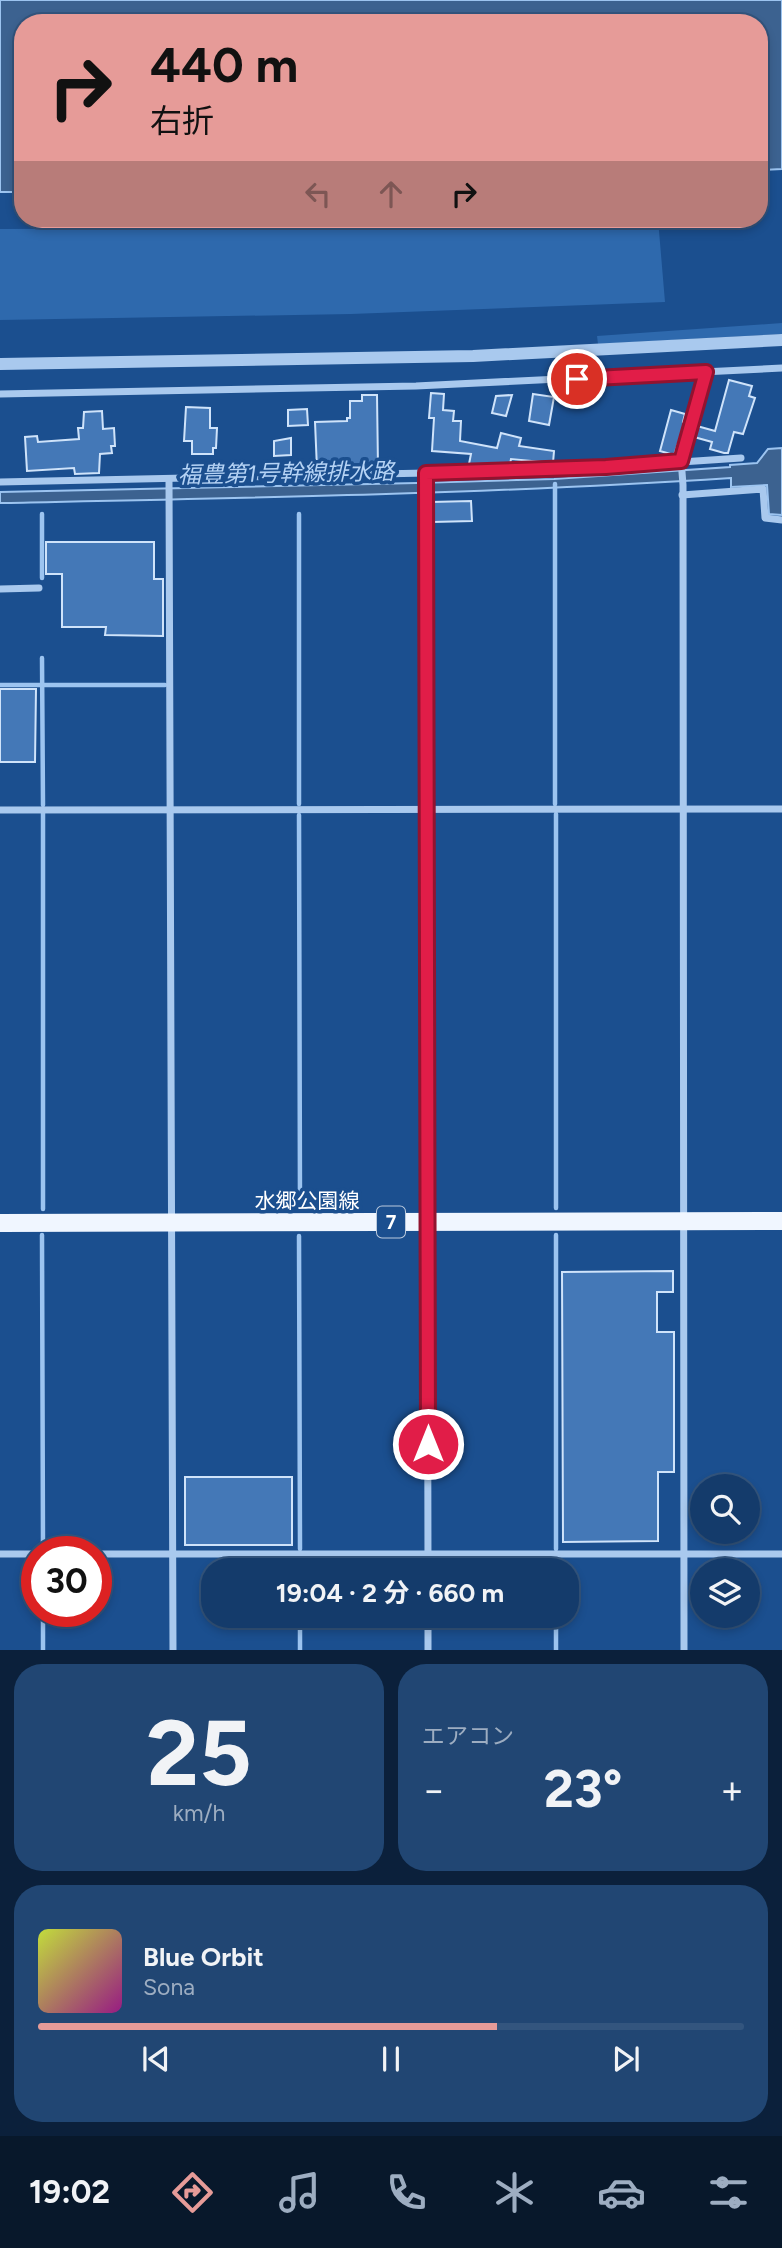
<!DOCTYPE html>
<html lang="ja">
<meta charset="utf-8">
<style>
:root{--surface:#143b6b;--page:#214673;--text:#f1f3f6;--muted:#9dadc1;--line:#33557e;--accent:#e69b98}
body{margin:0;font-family:Figtree,"Noto Sans JP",sans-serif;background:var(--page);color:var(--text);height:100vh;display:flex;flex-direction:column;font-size:26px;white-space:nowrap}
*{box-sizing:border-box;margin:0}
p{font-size:23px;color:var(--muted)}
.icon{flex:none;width:38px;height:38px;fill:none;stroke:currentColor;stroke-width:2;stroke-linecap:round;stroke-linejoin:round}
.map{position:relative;height:1650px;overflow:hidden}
.sheet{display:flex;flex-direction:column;gap:14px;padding:14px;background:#0b203b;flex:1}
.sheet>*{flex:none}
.banner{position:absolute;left:14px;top:14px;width:754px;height:214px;border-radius:28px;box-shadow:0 4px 10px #0003,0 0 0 2px var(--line);background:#e69b98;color:#111;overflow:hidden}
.controls{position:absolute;left:690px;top:1474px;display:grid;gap:14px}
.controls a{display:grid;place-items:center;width:70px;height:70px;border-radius:50%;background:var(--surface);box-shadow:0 4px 10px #0003,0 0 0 2px var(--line);font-size:35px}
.speed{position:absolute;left:21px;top:1536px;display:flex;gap:14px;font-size:35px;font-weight:700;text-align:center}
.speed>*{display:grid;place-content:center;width:91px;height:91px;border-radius:50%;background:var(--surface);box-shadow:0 4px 10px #0003,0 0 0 2px var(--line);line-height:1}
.speed .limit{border:10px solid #d22;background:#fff;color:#111}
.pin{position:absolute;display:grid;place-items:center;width:60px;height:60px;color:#fff;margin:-30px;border:4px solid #fff;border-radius:50%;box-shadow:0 2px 7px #0007}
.me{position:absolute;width:77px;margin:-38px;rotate:0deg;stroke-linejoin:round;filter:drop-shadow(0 0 5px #0008)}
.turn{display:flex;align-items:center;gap:24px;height:147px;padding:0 21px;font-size:32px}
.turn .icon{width:91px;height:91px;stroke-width:2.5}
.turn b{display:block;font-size:49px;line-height:60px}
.lanes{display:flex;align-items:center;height:66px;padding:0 21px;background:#0003;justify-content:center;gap:35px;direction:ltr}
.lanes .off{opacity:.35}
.big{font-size:52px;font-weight:700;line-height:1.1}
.sheet .card{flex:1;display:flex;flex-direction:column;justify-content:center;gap:10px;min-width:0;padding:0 24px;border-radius:28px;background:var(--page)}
.sheet .dial{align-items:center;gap:0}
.dial b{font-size:91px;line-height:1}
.song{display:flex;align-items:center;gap:21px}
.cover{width:84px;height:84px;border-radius:10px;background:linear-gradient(135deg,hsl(70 70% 55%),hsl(310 70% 35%))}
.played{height:7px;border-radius:4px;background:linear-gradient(90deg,var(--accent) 65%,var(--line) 65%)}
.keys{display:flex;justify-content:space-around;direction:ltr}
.heat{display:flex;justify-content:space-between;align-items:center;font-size:38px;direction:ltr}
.sheet .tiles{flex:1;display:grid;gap:14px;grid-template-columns:1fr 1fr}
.card:last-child{grid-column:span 2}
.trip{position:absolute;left:201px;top:1558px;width:378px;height:70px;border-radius:28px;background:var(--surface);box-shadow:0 4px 10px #0003,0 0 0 2px var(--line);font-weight:700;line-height:70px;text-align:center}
.tab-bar{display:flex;height:112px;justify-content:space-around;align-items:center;background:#08182b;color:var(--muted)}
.tab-bar .icon{width:49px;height:49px}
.tab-bar .current{color:var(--accent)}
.tab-bar b{font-size:32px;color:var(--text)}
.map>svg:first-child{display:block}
.green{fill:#2e69ad}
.water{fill:#3c6290;stroke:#9cc4f0;stroke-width:2}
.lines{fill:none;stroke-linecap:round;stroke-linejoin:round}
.stream{stroke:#9cc4f0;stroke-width:4.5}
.building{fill:#4478b7;stroke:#cfe3fa;stroke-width:2}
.minor{stroke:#a9c9ee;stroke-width:7}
.tertiary{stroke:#a9c9ee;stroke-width:12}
.primary{stroke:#f0f6ff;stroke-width:18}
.route-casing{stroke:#92132f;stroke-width:18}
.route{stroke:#e11d48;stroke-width:12}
.labels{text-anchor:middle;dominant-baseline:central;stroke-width:7;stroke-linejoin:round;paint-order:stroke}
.shield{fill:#1b4f8f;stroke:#bbcadd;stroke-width:2}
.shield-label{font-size:19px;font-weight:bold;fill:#fff}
.street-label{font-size:21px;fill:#fff;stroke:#1b4f8f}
.water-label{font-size:23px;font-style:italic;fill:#b5d3f5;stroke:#1b4f8f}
</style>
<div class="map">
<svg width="782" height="1650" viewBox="0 0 782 1650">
<rect width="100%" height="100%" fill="#1b4f8f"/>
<!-- green -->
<g class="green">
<polygon points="468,219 658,219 665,302 351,314 0,320 0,229 251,228"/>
<polygon points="782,323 782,334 598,344 597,336"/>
</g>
<!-- water -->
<g class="water">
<polygon points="0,0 782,0 782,169 760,170 760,23 23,23 23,192 0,192"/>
<path d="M782 448V515L769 514 767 485 731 487V478C487 494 244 498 0 503V492L417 483 554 479 730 467V465L757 463 768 449Z"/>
</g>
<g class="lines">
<!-- stream -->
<g class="stream">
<polyline points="555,484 555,804"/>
<polyline points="42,514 42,578"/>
<polyline points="42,658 43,805"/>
<polyline points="0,685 165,685"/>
<polyline points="299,804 299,514"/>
<polyline points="43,813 43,1209"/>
<polyline points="556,814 556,1208"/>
<polyline points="299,815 300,1208"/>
<polyline points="42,1235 43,1550"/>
<polyline points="556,1235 556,1549"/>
<polyline points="299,1236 300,1549"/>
<polyline points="300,1559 300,1570"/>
<polyline points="556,1559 556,1570"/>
<polyline points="43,1612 43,1650"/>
<polyline points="300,1615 300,1650"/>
<polyline points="556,1615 556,1650"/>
</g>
</g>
<!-- building -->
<g class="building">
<polygon points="729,380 752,386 749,396 755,398 743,434 734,432 728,453 724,453 710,449 712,442 694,437 697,426 715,431"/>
<polygon points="431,393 444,394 443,410 454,411 453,421 461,421 460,441 497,448 501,433 521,438 519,446 554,451 553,463 511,459 510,464 477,465 469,464 471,454 432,451 434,418 429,418"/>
<polygon points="533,394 554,397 549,425 529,421"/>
<polygon points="362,395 377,395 378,467 335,466 335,469 317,469 315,422 347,421 347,418 350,418 350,401 362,401"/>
<polygon points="512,395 506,416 492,413 496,396"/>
<polygon points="186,407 210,408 210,428 217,428 216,448 213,448 213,454 192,454 192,441 184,441"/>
<polygon points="307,409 308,425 288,426 288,410"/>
<polygon points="671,410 685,414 683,422 685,423 674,455 660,451"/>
<polygon points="102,411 103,429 114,428 115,446 111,446 112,453 100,454 99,473 75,474 74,468 27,471 25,437 37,436 38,442 79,439 78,428 83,428 84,412"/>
<polygon points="291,438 291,455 274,456 274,441"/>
<polygon points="471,501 472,521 433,522 432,502"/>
<polygon points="46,542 154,542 154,579 163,579 163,636 105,635 106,627 62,627 62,574 46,574"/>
<polygon points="0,689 36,689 35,762 0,762"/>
<polygon points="673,1271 673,1292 657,1292 657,1332 674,1332 674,1472 658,1472 658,1541 563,1542 562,1272"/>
<rect x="185" y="1477" width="107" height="68"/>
</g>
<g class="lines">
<!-- minor -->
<g class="minor">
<polyline points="0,394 416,386 782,368"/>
<polyline points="426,473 428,1570"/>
<polyline points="169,479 173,1650"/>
<polyline points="0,482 426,473 606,467 741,458"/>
<polyline points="682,495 763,489 765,518 782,520"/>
<polyline points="0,589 39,588"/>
<polyline points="0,810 782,809"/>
<polyline points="0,1554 37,1554"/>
<polyline points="96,1554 782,1554"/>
<polyline points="428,1650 428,1615"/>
<polyline points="684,1650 683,485 681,459 706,372"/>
</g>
<!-- tertiary -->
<polyline class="tertiary" points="0,364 473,356 782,340"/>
<!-- primary -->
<polyline class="primary" points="0,1223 782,1221"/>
</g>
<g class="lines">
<!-- route casing -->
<g class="route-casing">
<polyline id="route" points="428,1444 426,473 606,467 681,461 706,372 577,379"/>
</g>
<!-- route -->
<use href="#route" class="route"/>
</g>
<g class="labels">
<!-- shield labels -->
<rect class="shield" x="377" y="1206.5" width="28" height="31" rx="5"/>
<g class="shield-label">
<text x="391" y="1222">7</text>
</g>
<!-- street labels -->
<g class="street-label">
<text x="307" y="1200">水郷公園線</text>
</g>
<!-- water labels -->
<g class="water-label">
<text transform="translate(286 473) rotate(-1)">福豊第1号幹線排水路</text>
</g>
</g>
</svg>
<div class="controls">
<a><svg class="icon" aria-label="search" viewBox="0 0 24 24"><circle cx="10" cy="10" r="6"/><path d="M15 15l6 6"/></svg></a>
<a><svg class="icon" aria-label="layers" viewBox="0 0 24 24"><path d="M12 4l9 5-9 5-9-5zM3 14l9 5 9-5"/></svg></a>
</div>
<div class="speed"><div class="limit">30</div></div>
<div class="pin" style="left:577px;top:379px;background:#d93025"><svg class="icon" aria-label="arrive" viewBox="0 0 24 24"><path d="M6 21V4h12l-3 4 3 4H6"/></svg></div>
<svg class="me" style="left:428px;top:1444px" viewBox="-20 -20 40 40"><circle r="17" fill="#e11d48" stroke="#fff" stroke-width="3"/><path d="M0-11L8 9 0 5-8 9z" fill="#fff"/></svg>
<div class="trip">19:04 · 2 分 · 660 m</div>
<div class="banner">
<div class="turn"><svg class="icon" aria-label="right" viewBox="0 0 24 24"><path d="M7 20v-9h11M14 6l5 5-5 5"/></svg><div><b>440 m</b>右折</div></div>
<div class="lanes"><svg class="icon off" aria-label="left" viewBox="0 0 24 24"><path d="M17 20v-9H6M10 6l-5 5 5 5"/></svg><svg class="icon off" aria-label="ahead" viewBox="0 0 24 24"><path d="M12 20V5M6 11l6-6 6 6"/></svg><svg class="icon" aria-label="right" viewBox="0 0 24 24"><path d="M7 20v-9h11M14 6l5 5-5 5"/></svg></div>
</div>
</div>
<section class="sheet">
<div class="tiles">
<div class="card dial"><b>25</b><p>km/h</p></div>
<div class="card"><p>エアコン</p>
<div class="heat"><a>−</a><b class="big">23°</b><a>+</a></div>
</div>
<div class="card">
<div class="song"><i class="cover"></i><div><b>Blue Orbit</b><p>Sona</p></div></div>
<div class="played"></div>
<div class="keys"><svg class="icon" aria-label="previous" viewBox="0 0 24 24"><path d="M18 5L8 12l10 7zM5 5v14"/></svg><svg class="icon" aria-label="pause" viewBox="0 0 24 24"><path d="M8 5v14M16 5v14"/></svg><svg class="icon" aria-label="next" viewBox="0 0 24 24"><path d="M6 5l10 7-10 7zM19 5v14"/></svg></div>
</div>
</div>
</section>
<nav class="tab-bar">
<b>19:02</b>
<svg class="icon current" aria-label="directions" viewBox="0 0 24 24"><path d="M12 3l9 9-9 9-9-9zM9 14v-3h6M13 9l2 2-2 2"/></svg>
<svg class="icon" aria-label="music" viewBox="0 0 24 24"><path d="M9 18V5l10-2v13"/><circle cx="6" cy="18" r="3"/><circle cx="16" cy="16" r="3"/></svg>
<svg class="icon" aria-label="phone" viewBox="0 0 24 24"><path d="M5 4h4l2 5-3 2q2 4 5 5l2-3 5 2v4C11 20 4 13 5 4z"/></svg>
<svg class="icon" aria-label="climate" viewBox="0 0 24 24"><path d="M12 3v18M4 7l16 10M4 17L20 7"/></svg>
<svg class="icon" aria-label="car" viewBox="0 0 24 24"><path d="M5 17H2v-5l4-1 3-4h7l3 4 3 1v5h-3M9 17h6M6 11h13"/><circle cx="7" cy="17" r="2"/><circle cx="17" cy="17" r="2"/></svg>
<svg class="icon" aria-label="filters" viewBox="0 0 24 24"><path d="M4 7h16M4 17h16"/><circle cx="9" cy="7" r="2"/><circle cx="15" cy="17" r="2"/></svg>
</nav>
